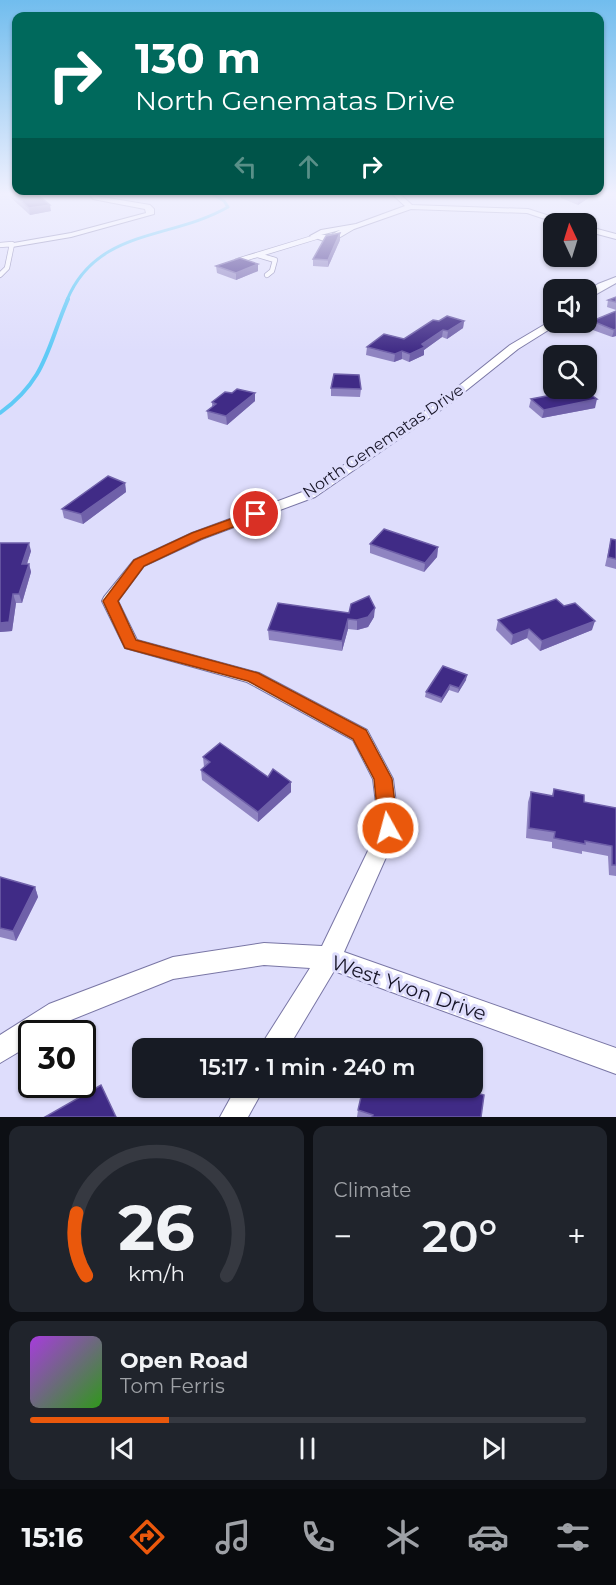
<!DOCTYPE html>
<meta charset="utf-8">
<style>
:root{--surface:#171b24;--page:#20242c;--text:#f1f3f6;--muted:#9ea1a6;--line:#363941;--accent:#ea580c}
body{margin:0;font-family:Montserrat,sans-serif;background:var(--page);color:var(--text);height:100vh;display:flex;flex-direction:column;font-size:22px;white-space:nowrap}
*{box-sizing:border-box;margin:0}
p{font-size:20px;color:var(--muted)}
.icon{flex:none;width:33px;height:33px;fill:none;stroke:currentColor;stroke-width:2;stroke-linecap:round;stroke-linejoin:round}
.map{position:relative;height:1117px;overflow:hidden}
.sheet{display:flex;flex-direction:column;gap:9px;padding:9px;background:#0d0f14;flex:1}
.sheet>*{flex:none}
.banner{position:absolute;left:12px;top:12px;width:592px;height:183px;border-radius:12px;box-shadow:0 2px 4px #0004;background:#00695c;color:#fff;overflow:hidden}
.needle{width:39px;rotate:356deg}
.buttons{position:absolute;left:543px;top:213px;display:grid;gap:12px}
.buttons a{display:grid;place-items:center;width:54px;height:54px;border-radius:12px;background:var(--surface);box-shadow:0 2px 4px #0004;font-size:30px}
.speed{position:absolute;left:18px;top:1020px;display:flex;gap:12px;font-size:30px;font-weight:700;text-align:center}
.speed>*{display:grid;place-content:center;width:78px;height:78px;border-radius:50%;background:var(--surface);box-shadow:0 2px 4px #0004;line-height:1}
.speed .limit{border:3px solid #111;border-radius:9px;background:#fff;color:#111}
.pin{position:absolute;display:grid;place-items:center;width:51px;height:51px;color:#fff;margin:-26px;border:3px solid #fff;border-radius:50%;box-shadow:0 2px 6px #0007}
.me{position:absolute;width:66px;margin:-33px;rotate:353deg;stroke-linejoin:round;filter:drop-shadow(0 0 4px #0008)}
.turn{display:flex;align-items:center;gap:21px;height:126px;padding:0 24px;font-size:27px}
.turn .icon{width:78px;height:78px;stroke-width:2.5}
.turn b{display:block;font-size:42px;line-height:51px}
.lanes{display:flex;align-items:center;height:57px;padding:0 24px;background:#0003;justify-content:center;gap:30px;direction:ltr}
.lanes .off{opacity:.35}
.big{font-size:45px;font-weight:600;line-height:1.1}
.sheet .tile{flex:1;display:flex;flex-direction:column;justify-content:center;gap:9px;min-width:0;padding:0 21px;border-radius:12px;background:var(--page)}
.sheet .dial{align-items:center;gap:0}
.dial svg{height:156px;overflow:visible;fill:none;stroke:var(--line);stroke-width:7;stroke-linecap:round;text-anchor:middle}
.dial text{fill:var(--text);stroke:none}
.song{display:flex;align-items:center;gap:18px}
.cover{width:72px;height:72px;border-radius:9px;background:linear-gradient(135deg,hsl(280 70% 55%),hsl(110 70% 35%))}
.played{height:6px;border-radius:3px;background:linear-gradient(90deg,var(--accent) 25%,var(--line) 25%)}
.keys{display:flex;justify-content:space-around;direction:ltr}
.heat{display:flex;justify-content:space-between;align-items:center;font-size:33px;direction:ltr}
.sheet .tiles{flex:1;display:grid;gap:9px;grid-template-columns:1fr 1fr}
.tile:last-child{grid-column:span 2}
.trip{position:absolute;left:132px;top:1038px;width:351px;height:60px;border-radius:12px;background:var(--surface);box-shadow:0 2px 4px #0004;font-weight:600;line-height:60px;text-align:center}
.menu{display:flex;height:96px;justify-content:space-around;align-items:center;background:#090b0e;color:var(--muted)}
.menu .icon{width:42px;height:42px}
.menu .current{color:var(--accent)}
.menu b{font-size:27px;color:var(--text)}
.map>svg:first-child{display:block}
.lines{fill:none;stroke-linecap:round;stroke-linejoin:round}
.stream-far1{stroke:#5fcaf6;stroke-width:3}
.stream{stroke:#5fcaf6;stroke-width:4}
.lane-casing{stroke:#7976a5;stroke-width:6}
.street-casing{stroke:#7976a5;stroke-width:2}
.lane{stroke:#fff;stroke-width:4.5}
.street{fill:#fff;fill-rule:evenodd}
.wall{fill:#8f84c1}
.shaded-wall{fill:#6f60a9}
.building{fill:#402b86;stroke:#6f60a9;stroke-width:1.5}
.route{fill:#ea580c;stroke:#983908;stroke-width:1.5}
.labels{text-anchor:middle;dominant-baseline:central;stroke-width:6;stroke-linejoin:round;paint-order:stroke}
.street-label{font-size:16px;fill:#161426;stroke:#deddfc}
.near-street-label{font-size:20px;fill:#161426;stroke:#deddfc}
</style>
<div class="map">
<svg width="616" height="1117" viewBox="0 0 616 1117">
<rect width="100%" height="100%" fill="#deddfc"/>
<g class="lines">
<!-- stream-far1 -->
<path class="stream-far1" d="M67 300C97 228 171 240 228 207L224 201 214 195"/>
<!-- stream -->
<path class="stream" d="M0 413C47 379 47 347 68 299"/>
<!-- lane casing -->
<g class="lane-casing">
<g id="lane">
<polyline points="0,245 12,244 7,268 0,275"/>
<polyline points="258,255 275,260 272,271 267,275"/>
<polyline points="237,261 316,237"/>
</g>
</g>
<!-- street casing -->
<g class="street-casing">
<g id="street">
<polygon points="90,195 150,205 154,209 154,214 71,237 12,247 8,244 71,233 146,213 145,209 93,199"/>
<path d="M393 195H401L412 205 528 209 574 224H560L527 213 411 209 354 229 337 239 324 241 310 236 321 230 356 224 405 206ZM340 230 331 235H321Z"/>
<polygon points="586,226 616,234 616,239 586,231"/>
<polygon points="616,277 616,283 586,300 586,292 598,284"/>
<polygon points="554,319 554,322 559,322 558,324 518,349 448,405 315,497 202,539 144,566 118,601 137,640 259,673 367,730 393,779 399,828 344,952 616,1048 616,1074 334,971 288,1048 262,1048 265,1039 310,968 264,965 173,979 66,1022 48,1034 32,1034 32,1044 0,1063 0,1035 49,1004 173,957 264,943 322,946 379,828 373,779 353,740 247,682 125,648 102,601 104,597 134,560 192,533 305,491 440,401 510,345"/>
<polygon points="236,1088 264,1088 248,1117 220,1117"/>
</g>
</g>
<!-- lane -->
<use href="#lane" class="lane"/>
<!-- street -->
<use href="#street" class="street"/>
</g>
<!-- wall -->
<g class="wall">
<polygon points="10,195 38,195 51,211 30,215 10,197"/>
<polygon points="561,195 593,195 578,205 561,198"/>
<polygon points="340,240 328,267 313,266 313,259"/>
<polygon points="216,266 258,271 236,280 217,273"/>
<polygon points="616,297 616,310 607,307 608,300"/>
<polygon points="616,311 616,336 612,337 590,329 592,321"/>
<polygon points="439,321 464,321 463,328 447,339 442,337 424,350 424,355 409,362 402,359 394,362 366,355 367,347 404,339"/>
<polygon points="331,388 361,389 360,397 331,396"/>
<polygon points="232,393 255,401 227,425 208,419 207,411 212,407 212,402"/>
<polygon points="531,399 595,408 542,418 529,407"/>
<polygon points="125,483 126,492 83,524 64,518 62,509"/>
<polygon points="611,539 616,540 616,569 605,566"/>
<polygon points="0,543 31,551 27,564 29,564 31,572 22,603 16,603 12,631 0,632"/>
<polygon points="370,544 438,547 437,557 424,572 370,553"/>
<polygon points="278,603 374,617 368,627 357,630 348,629 342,651 269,640 268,630"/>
<polygon points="498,620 592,630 540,651 527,638 511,645 496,630"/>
<polygon points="466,680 458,693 449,690 441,703 425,697 426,692"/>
<polygon points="203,757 268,777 291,792 258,822 202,780 201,770 204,767"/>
<polygon points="554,789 584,802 616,808 616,876 609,875 608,856 582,851 582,854 552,848 552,842 526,838 528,802 531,792 552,796"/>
<polygon points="0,877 35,887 38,897 16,941 0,937"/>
<polygon points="358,1110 481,1117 357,1117"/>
</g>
<!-- shaded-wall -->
<g class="shaded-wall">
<polygon points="584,195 593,195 578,205 579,199"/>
<polygon points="50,205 51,211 30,215 29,208"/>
<polygon points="340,233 340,240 328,267 328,260"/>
<polygon points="258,264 258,271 236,280 236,273"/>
<polygon points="464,321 463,328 447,339 448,331"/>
<polygon points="616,329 616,336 612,337 614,330"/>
<polygon points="443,330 442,337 424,350 424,355 409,362 410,354 422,344"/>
<polygon points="402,351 402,359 394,362 395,354"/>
<polygon points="255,393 255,401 227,425 226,416"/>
<polygon points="597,399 595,408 542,418 544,410"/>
<polygon points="125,483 126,492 83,524 81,514"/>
<polygon points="29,543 31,551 24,573 22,564"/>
<polygon points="438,547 437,557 424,572 425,563"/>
<polygon points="29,564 31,572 22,603 19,594"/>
<polygon points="13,594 16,603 12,631 0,632 0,623"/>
<polygon points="375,608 374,617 368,627 357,630 357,620"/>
<polygon points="348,619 348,629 342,651 342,641"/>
<polygon points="595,621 592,630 540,651 542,641"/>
<polygon points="529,629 527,638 511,645 513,635"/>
<polygon points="467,675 466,680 458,693 459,688"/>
<polygon points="450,685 449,690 441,703 442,698"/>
<polygon points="291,782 291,792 258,822 258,812"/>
<polygon points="35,887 38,897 16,941 13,931"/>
</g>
<!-- building -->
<g class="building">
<polygon points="14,195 38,195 50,205 29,208"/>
<polygon points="570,195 584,195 579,199"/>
<polygon points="340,233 328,260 313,259 326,236"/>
<polygon points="240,258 258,264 236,273 216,266"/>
<polygon points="616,297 616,302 608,300"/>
<polygon points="616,311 616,329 614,330 592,321"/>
<polygon points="447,316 464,321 448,331 443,330 422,344 425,347 410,354 402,351 395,354 367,347 384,334 404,339 433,320 439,321"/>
<polygon points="334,374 359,375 361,389 331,388"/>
<polygon points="237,389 255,393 226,416 207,411 216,404 212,402 225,392 232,393"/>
<polygon points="583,389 597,399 544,410 531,399"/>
<polygon points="108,476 125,483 81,514 62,509"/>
<polygon points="384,529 438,547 425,563 370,544"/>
<polygon points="611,539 616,540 616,559 608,557"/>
<polygon points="0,543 29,543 22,564 29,564 19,594 13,594 9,622 0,623"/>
<polygon points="369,596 375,608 368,617 357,620 348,619 342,641 268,630 278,603 349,613 351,604"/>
<polygon points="556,599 564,606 575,603 595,621 542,641 529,629 513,635 498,620"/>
<polygon points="443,666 467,675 459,688 450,685 442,698 426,692"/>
<polygon points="220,743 268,777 273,769 291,782 258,812 201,770 210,762 203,757"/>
<polygon points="554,789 584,795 584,802 616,808 616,865 612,865 612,846 585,841 585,844 554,838 555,832 529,828 531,792 553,796"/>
<polygon points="0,877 35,887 13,931 0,928"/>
<polygon points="101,1085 116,1117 45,1117"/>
<polygon points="363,1088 458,1088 484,1095 481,1117 372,1117 373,1115 358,1110"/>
</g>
<!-- sky -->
<linearGradient id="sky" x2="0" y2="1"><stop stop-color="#71bdee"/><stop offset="0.55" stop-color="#f0f0fe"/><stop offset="1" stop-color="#f0f0fe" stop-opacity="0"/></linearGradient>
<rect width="616" height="352" fill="url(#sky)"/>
<!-- route -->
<polygon class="route" points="256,510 260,511 262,514 260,517 201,539 144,566 118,601 136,640 258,673 366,730 392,779 398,828 395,834 388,836 382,834 379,828 374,779 353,739 248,681 125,648 103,601 134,560 192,533"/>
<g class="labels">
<!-- street labels -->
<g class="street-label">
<text transform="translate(383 441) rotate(-34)">North Genematas Drive</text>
</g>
<!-- near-street labels -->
<g class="near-street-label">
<text transform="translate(409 988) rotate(19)">West Yvon Drive</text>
</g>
</g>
</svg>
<div class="buttons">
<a><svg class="needle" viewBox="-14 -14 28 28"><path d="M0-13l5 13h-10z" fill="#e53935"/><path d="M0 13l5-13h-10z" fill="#9ea1a6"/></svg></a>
<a><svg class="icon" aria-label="sound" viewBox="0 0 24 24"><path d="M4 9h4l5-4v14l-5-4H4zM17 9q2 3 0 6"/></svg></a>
<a><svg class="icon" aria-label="search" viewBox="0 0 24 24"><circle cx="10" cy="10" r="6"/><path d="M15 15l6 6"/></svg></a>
</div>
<div class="speed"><div class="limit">30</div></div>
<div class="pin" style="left:256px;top:514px;background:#d93025"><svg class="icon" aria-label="arrive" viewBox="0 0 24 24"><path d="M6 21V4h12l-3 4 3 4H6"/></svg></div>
<svg class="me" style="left:388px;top:828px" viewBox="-20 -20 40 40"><circle r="17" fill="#ea580c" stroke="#fff" stroke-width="3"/><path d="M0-11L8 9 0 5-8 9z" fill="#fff"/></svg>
<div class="trip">15:17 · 1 min · 240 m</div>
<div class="banner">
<div class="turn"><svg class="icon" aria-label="right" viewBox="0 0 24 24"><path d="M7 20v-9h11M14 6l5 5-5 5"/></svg><div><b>130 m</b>North Genematas Drive</div></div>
<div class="lanes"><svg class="icon off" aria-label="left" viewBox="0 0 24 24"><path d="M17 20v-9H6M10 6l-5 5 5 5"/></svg><svg class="icon off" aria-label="ahead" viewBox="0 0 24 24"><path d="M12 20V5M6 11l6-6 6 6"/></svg><svg class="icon" aria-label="right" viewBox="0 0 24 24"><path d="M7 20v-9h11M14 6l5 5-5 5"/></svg></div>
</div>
</div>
<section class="sheet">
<div class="tiles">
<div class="tile dial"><svg viewBox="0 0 100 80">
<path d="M14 69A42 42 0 1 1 86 69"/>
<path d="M14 69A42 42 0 0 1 9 37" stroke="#ea580c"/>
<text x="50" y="56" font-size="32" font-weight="700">26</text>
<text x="50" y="72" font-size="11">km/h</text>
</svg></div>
<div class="tile"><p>Climate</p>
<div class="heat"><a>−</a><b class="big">20°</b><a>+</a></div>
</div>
<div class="tile">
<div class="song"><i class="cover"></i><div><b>Open Road</b><p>Tom Ferris</p></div></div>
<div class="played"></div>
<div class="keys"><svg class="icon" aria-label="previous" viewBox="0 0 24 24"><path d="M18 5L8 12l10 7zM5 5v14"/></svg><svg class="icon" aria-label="pause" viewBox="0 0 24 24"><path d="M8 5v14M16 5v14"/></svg><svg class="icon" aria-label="next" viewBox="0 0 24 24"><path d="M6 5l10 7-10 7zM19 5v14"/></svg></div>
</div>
</div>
</section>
<nav class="menu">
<b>15:16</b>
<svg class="icon current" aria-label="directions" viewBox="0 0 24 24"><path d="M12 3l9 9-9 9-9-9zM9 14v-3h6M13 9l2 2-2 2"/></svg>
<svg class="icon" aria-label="music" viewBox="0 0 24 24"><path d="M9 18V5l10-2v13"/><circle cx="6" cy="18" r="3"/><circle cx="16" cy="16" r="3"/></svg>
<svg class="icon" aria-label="phone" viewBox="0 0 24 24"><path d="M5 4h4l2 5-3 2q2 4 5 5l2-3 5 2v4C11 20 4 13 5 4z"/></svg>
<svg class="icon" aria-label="climate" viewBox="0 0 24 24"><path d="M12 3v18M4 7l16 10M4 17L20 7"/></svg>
<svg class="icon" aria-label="car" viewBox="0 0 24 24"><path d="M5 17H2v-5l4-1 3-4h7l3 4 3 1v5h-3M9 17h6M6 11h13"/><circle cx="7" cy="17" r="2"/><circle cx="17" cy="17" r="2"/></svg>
<svg class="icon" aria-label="filters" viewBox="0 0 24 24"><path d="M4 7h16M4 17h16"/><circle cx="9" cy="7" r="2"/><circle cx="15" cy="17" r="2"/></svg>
</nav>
